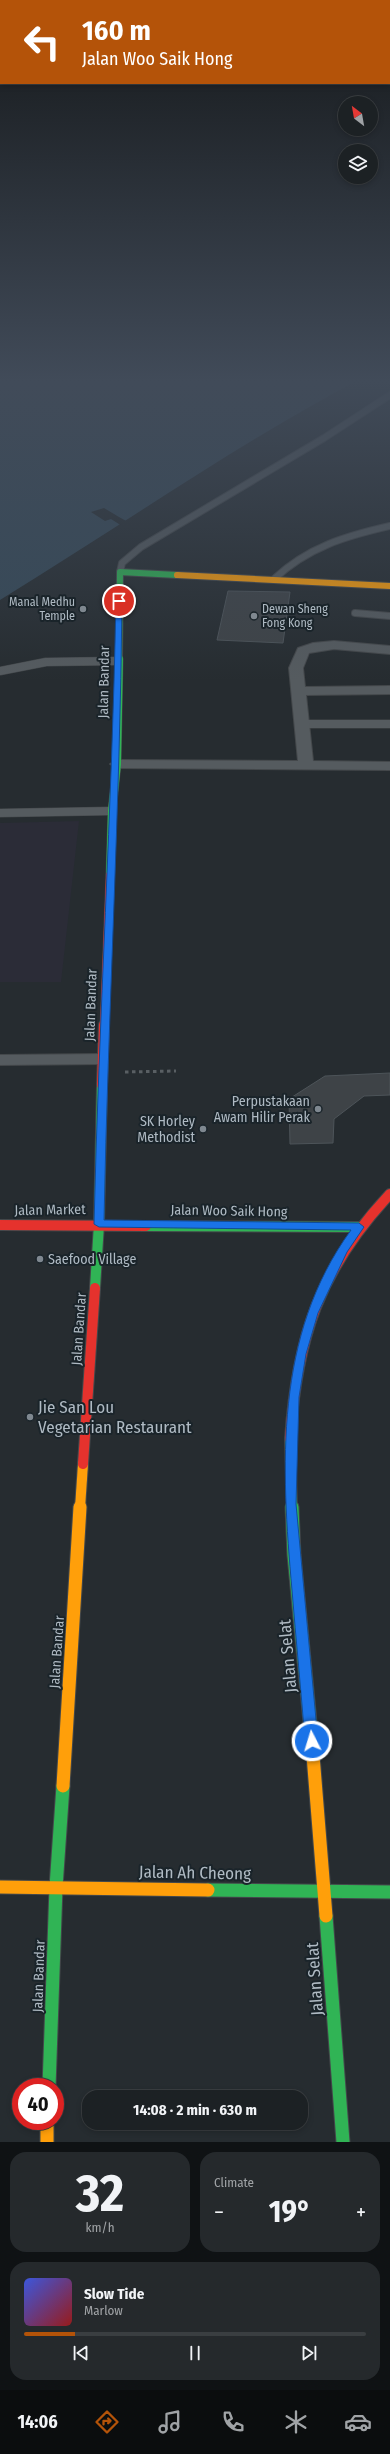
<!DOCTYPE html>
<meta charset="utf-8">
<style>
:root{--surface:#1c2124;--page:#25292c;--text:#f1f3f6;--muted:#a0a3a6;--line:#3a3e41;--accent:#b45309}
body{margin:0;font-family:"Fira Sans Condensed",sans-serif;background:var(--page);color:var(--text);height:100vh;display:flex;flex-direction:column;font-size:15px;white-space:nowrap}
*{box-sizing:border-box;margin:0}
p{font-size:13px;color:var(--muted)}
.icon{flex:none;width:22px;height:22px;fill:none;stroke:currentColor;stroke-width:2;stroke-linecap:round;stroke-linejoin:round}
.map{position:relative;height:2142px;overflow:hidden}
.details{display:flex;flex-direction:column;gap:10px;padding:10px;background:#0f1214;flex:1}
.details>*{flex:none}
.top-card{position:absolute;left:0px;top:0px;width:390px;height:84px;box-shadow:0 2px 6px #0003,0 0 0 1px var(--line);background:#b45309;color:#fff;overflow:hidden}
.needle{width:26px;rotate:329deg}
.controls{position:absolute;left:338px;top:96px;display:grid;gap:8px}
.controls a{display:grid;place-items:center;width:40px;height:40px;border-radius:50%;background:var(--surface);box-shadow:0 2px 6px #0003,0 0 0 1px var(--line);font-size:20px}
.speed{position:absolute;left:12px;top:2078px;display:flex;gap:8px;font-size:20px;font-weight:700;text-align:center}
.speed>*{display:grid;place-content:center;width:52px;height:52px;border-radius:50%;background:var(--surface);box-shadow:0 2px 6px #0003,0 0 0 1px var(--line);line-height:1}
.speed .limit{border:6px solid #d22;background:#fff;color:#111}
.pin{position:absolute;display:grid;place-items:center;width:34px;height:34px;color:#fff;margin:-17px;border:2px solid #fff;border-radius:50%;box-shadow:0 1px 4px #0007}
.me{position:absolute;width:44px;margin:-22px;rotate:355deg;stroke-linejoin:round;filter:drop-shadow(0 0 3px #0008)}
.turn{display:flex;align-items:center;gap:14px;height:84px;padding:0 16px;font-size:18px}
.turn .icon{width:52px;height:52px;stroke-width:2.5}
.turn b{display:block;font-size:28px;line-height:34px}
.big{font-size:30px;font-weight:700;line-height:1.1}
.details .tile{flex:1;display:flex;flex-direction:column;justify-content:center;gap:6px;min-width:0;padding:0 14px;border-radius:16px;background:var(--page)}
.details .dial{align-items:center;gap:0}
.dial b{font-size:52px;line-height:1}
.song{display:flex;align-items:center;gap:12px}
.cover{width:48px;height:48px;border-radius:6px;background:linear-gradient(135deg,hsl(230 70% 55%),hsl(0 70% 35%))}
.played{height:4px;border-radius:2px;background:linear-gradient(90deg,var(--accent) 15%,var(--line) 15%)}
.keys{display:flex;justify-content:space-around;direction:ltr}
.heat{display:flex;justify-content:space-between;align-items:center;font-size:22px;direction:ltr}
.details .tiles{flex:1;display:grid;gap:10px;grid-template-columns:1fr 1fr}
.tile:last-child{grid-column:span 2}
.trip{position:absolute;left:82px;top:2090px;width:226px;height:40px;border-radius:16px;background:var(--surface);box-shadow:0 2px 6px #0003,0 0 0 1px var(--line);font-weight:700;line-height:40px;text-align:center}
.tabs{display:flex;height:64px;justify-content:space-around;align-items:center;background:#0b0d0e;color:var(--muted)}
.tabs .icon{width:28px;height:28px}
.tabs .current{color:var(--accent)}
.tabs b{font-size:18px;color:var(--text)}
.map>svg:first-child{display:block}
.medical{fill:#2b2c37}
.water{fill:#354958}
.pier{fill:#262c30}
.building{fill:#3e4347;stroke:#4d5459}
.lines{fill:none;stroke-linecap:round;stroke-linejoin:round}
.lane-far2-casing{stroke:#44484b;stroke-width:8}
.lane-far1-casing{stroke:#44484b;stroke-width:9}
.lane-casing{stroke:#44484b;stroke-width:12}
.street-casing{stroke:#44484b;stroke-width:2}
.fast-far3-casing{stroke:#44484b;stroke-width:8}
.fast-far2-casing{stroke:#44484b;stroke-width:9}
.fast-far1-casing{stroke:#44484b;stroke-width:12}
.fast-casing{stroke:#44484b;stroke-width:15}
.slow-far2-casing{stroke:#44484b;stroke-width:8}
.slow-far1-casing{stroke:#44484b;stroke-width:12}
.slow-casing{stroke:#44484b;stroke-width:15}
.jam-far1-casing{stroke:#44484b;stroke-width:9}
.jam-casing{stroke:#44484b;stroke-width:12}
.path{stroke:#595f63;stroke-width:3;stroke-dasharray:3.5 3.5;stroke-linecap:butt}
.lane-far2{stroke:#555b5f;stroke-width:6}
.lane-far1{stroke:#555b5f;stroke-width:8}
.lane{stroke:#555b5f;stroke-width:10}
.street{fill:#555b5f;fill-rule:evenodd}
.fast-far3{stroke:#30b455;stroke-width:6}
.fast-far2{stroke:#30b455;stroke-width:8}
.fast-far1{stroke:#30b455;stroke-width:10}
.fast{stroke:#30b455;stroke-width:13}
.slow-far2{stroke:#ff9f0a;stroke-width:6}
.slow-far1{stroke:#ff9f0a;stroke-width:10}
.slow{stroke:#ff9f0a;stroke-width:13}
.jam-far1{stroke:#e5322d;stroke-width:8}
.jam{stroke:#e5322d;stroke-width:10}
.route{fill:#1a73e8;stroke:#114b97}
.poi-dot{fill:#7f8890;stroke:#1a242a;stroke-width:1.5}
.labels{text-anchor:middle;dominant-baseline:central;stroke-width:4;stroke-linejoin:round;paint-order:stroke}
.far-poi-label{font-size:12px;fill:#afbac3;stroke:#1a242a;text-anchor:end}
.street-label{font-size:14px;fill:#afbac3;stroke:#1a242a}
.poi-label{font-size:14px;fill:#afbac3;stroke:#1a242a;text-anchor:end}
.near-poi-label{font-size:17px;fill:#afbac3;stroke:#1a242a;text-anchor:start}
.near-street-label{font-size:17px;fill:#afbac3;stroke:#1a242a}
</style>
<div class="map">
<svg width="390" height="2142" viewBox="0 0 390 2142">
<rect width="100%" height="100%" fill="#262c30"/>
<!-- medical -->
<polygon class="medical" points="79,821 61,982 0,982 0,823"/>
<!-- water -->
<path class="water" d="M0 381H356C233 447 119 527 0 600Z"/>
<!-- pier -->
<polygon class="pier" points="104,508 119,517 128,522 122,526 111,519 105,521 91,512"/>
<!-- building -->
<g class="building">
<polygon points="228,591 290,592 283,643 217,640"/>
<polygon points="390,1073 390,1095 364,1096 334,1119 333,1143 290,1144 289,1099 325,1076"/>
</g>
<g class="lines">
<!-- lane-far2 casing -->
<g class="lane-far2-casing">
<g id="lane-far2">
<polyline points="120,572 122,563 141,547 324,438 390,395"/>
<path d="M274 579C308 547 346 536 390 526"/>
<polyline points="355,613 390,616"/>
</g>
</g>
<!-- lane-far1 casing -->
<g class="lane-far1-casing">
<g id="lane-far1">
<polyline points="0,671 46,662 118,661"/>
<polyline points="302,724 390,724"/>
<polyline points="0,813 112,811"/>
</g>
</g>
<!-- lane casing -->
<g class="lane-casing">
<polyline id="lane" points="0,1060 103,1059"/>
</g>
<!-- street casing -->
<g class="street-casing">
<polygon id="street" points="334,641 390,646 390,654 334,649 309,653 303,668 305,687 390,686 390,694 306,695 313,761 390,762 390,770 117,768 110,764 117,760 298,761 289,668 298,648 313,643"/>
</g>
<!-- fast-far3 casing -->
<g class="fast-far3-casing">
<polyline id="fast-far3" points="119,660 120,572 177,575"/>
</g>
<!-- fast-far2 casing -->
<g class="fast-far2-casing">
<polyline id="fast-far2" points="110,875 112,811 117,764 119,659"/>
</g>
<!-- fast-far1 casing -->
<g class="fast-far1-casing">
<g id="fast-far1">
<polyline points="146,1226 359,1227"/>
<polyline points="95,1288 99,1224 102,1085"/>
<polyline points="290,1439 292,1508"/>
</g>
</g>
<!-- fast casing -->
<g class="fast-casing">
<g id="fast">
<polyline points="292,1507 294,1555 312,1743"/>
<polyline points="208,1890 390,1892"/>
<polyline points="326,1916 343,2142"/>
<polyline points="49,2087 56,1887 63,1786"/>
</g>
</g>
<!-- slow-far2 casing -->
<g class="slow-far2-casing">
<polyline id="slow-far2" points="177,575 390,586"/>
</g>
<!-- slow-far1 casing -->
<g class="slow-far1-casing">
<polyline id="slow-far1" points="80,1508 83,1464"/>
</g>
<!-- slow casing -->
<g class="slow-casing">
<g id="slow">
<polyline points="312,1743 326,1916"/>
<polyline points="63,1786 80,1507"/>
<polyline points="0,1887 208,1890"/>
<polyline points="47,2121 47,2142"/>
</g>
</g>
<!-- jam-far1 casing -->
<g class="jam-far1-casing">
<polyline id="jam-far1" points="104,1026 110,875"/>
</g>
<!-- jam casing -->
<g class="jam-casing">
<g id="jam">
<polyline points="102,1085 104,1025"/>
<polyline points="0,1225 146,1226"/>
<path d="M290 1439C297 1337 319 1270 390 1194"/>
<polyline points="83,1464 95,1288"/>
</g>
</g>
<!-- path -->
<polyline class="path" points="125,1072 176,1071"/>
<!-- lane-far2 -->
<use href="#lane-far2" class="lane-far2"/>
<!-- lane-far1 -->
<use href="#lane-far1" class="lane-far1"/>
<!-- lane -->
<use href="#lane" class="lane"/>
<!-- street -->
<use href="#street" class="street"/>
<!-- fast-far3 -->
<use href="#fast-far3" class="fast-far3"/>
<!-- fast-far2 -->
<use href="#fast-far2" class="fast-far2"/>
<!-- fast-far1 -->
<use href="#fast-far1" class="fast-far1"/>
<!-- fast -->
<use href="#fast" class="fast"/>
<!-- slow-far2 -->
<use href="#slow-far2" class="slow-far2"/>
<!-- slow-far1 -->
<use href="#slow-far1" class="slow-far1"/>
<!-- slow -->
<use href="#slow" class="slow"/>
<!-- jam-far1 -->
<use href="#jam-far1" class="jam-far1"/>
<!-- jam -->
<use href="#jam" class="jam"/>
</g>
<!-- sky -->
<linearGradient id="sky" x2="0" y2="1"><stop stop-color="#15181a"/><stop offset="0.56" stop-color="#414b59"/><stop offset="1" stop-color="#414b59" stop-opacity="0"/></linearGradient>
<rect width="390" height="681" fill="url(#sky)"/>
<!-- route -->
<path class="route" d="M119 599 122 601C120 808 108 1014 104 1220L359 1223 364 1227 347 1252 318 1313 306 1354 299 1397 296 1504 318 1741 316 1745 312 1747 307 1745 305 1741C301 1690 296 1640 292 1590 281 1466 274 1336 351 1230L99 1227 94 1224C99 1016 112 809 116 601Z"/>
<!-- markers -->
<g class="poi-dot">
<circle cx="83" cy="609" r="4"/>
<circle cx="254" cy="616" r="4"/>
<circle cx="318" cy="1109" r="4"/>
<circle cx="203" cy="1129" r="4"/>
<circle cx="40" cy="1259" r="4"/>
<circle cx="30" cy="1417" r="4"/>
</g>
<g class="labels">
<!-- far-poi labels -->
<g class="far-poi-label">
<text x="75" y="602">Manal Medhu<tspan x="75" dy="14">Temple</tspan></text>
<text x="262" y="609" text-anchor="start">Dewan Sheng<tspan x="262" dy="14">Fong Kong</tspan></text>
</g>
<!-- street labels -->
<g class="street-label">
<text transform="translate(104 682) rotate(-89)">Jalan Bandar</text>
<text transform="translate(91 1005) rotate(-88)">Jalan Bandar</text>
<text transform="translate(50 1210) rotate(-1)">Jalan Market</text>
<text transform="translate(229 1211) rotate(1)">Jalan Woo Saik Hong</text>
<text transform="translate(79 1329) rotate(-86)">Jalan Bandar</text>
<text transform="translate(57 1652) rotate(-86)">Jalan Bandar</text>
<text transform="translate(39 1976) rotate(-88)">Jalan Bandar</text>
</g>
<!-- poi labels -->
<g class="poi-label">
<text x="310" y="1101">Perpustakaan<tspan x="310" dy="16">Awam Hilir Perak</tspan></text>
<text x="195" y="1121">SK Horley<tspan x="195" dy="16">Methodist</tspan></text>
<text x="48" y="1259" text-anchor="start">Saefood Village</text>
</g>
<!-- near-poi labels -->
<g class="near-poi-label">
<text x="38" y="1407">Jie San Lou<tspan x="38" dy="20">Vegetarian Restaurant</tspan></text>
</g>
<!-- near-street labels -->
<g class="near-street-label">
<text transform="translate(288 1656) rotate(-95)">Jalan Selat</text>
<text transform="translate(195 1873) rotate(1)">Jalan Ah Cheong</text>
<text transform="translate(315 1979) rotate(-94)">Jalan Selat</text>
</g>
</g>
</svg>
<div class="controls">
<a><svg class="needle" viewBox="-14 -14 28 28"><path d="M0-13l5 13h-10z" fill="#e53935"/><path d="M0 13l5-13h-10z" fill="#a0a3a6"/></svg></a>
<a><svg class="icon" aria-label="layers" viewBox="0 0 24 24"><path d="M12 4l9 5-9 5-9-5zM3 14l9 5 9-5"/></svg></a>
</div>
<div class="speed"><div class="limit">40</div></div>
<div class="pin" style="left:119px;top:601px;background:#d93025"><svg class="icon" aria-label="arrive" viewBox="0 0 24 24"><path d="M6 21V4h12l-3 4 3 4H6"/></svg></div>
<svg class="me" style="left:312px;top:1741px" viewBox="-20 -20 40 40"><circle r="17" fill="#1a73e8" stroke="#fff" stroke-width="3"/><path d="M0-11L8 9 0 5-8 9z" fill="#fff"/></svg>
<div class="trip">14:08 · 2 min · 630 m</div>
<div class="top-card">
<div class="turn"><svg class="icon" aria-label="left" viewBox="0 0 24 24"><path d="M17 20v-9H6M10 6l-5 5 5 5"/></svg><div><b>160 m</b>Jalan Woo Saik Hong</div></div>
</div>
</div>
<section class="details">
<div class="tiles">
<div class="tile dial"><b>32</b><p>km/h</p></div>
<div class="tile"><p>Climate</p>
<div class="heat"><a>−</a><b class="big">19°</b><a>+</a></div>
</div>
<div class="tile">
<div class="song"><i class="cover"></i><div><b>Slow Tide</b><p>Marlow</p></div></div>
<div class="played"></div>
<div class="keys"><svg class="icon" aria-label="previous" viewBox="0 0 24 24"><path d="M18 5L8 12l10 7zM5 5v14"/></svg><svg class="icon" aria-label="pause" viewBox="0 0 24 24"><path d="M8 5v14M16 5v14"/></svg><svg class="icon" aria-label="next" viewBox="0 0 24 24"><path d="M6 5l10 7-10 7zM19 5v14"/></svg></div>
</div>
</div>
</section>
<nav class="tabs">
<b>14:06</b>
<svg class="icon current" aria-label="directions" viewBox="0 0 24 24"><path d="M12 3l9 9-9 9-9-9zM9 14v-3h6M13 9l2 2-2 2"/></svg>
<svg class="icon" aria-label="music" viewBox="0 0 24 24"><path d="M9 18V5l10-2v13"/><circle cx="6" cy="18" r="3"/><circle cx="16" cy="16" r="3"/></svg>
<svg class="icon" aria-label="phone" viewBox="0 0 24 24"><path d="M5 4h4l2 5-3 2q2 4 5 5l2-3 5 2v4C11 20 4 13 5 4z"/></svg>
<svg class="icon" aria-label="climate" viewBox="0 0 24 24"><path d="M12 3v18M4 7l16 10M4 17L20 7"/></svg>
<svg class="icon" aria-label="car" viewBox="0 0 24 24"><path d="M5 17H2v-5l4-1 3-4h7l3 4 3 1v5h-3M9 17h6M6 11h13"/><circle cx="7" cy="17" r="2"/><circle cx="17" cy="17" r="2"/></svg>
</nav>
